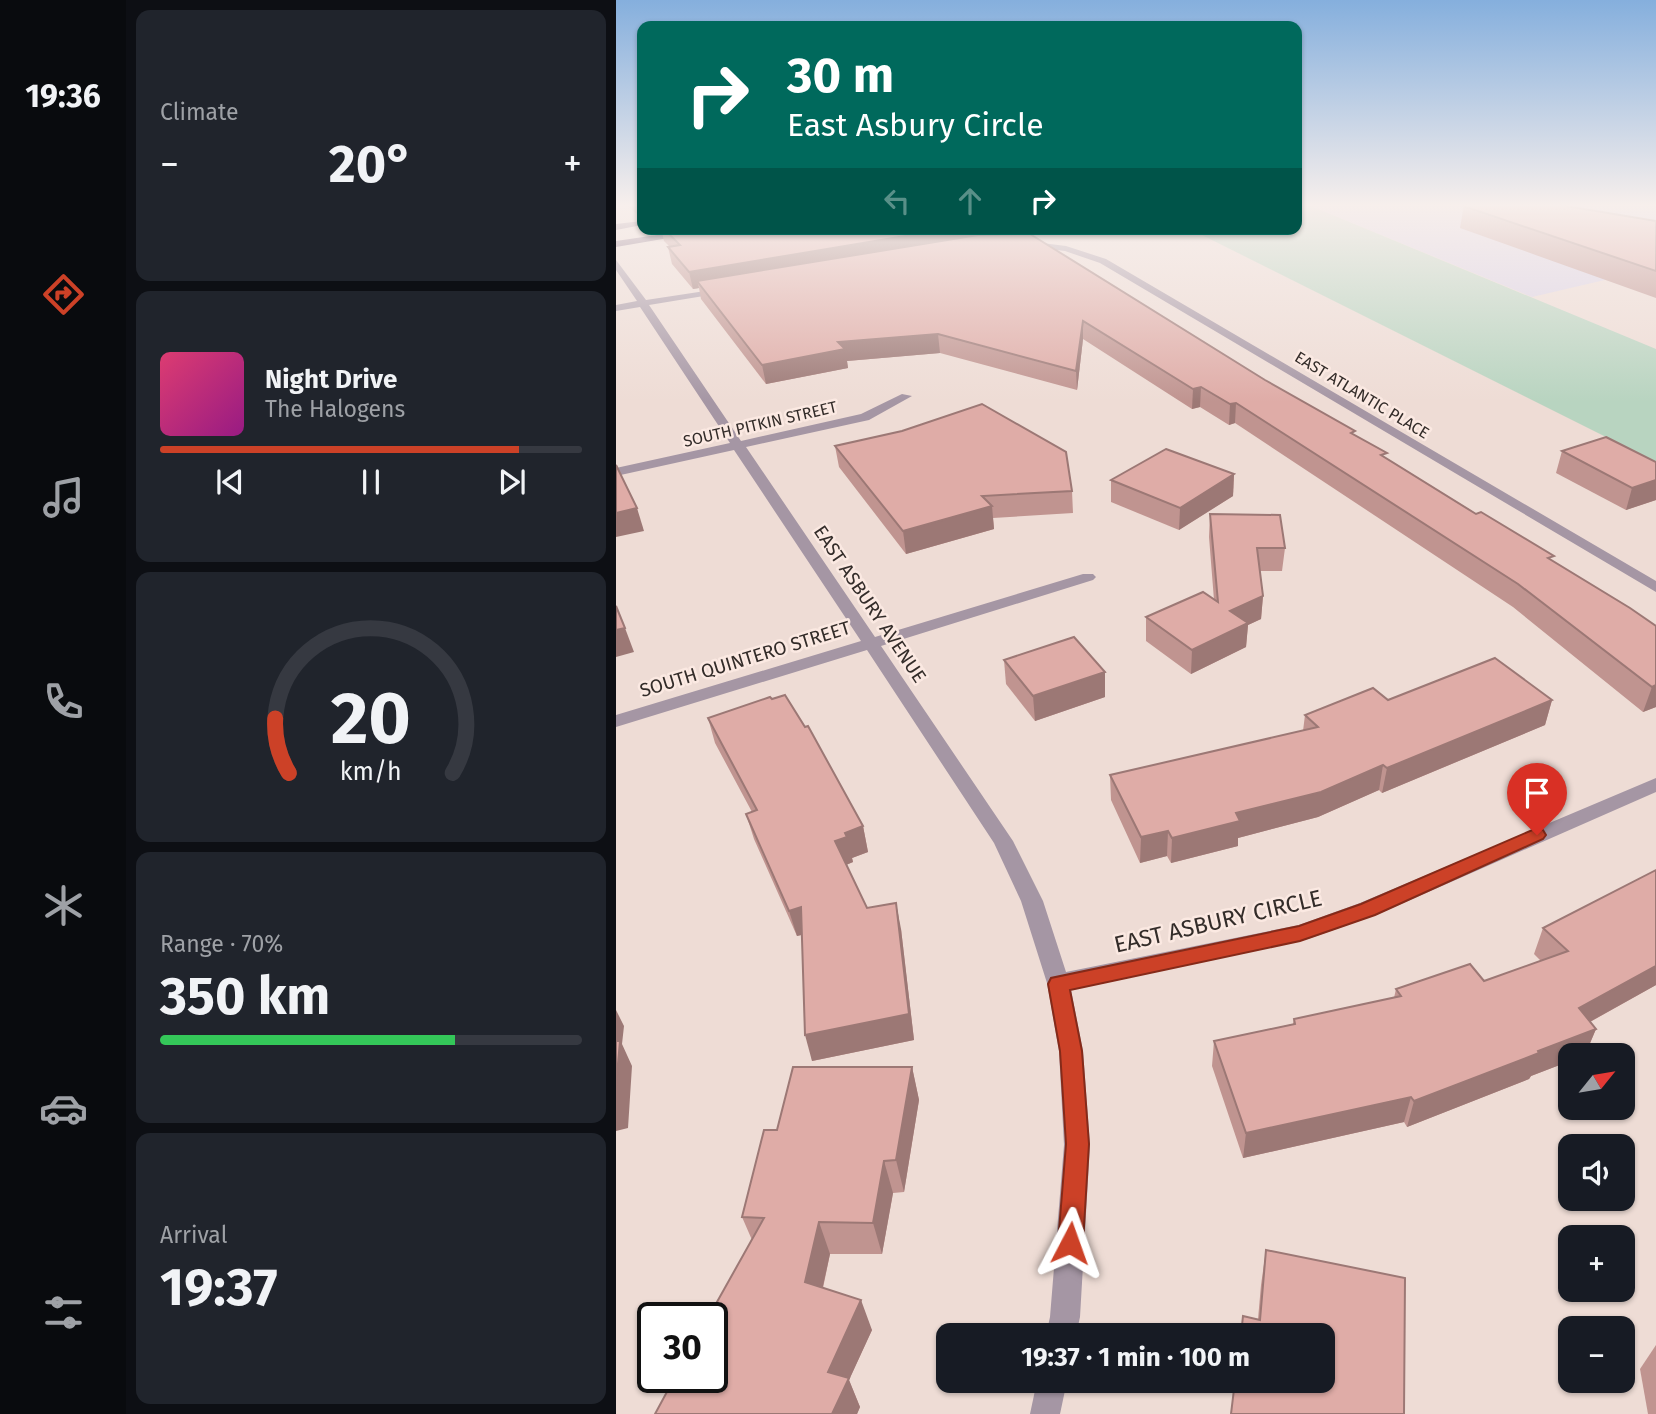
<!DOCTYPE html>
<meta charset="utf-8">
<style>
:root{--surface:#171b24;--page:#20242c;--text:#f1f3f6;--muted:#9ea1a6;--line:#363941;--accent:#cc4127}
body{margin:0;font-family:"Fira Sans",sans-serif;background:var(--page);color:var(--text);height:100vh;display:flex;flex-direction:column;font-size:26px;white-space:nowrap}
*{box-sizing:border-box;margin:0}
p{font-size:23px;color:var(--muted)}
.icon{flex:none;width:38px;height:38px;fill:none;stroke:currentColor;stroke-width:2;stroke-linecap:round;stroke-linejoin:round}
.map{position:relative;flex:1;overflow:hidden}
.side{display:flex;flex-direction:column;gap:10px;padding:10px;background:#0d0f14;width:490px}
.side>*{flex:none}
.banner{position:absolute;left:21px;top:21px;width:665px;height:214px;border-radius:14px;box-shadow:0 2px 5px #0004;background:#00695c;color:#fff;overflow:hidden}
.needle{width:46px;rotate:60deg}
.buttons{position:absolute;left:942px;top:1043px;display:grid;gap:14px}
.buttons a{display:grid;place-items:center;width:77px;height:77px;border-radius:14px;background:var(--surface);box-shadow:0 2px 5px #0004;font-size:35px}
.speed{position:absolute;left:21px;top:1302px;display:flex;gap:14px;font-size:35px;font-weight:700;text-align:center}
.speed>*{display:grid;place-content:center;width:91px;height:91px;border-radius:50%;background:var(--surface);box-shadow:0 2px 5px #0004;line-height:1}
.speed .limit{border:4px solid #111;border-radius:10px;background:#fff;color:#111}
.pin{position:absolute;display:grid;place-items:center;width:60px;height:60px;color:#fff;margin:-72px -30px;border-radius:50% 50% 50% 0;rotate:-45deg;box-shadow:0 0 7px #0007}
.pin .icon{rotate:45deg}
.me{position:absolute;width:77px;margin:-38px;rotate:4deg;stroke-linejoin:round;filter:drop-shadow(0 0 5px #0008)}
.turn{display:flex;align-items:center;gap:24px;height:147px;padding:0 35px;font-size:32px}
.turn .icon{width:91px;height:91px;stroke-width:2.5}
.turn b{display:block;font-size:49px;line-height:60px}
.lanes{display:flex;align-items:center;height:66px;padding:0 35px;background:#0003;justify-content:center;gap:35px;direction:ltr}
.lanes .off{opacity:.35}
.big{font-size:52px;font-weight:700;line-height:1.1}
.side .card{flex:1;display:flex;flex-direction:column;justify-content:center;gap:10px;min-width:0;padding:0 24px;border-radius:14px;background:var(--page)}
.side .dial{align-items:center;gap:0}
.dial svg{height:182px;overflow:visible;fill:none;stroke:var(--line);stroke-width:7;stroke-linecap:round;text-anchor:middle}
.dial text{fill:var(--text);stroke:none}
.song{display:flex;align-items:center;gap:21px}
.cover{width:84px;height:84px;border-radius:10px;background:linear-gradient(135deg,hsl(340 70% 55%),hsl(310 70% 35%))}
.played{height:7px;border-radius:4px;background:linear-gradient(90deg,var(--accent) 85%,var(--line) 85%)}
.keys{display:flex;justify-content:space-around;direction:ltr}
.heat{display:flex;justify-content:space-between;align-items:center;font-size:38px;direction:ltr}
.charge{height:10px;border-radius:5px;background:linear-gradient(90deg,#34c759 70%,var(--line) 0)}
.trip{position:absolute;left:320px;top:1323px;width:399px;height:70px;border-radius:14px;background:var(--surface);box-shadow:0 2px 5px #0004;font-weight:700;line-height:70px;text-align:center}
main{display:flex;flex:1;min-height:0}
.dock{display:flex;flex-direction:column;width:126px;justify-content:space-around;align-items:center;background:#090b0e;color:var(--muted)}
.dock .icon{width:49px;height:49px}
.dock .on{color:var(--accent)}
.dock b{font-size:32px;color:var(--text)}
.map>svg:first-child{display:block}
.commercial{fill:#dad2e7}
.green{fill:#b8d4c0}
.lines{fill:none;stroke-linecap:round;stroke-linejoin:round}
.street{fill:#a596a4;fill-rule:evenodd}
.primary{fill:#735872;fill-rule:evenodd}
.wall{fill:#c09490}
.shaded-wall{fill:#9c7875}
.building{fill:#dfaca7;stroke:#9c7875;stroke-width:2}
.route{fill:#cc4127;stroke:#852a19;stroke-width:2}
.labels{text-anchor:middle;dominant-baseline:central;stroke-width:5;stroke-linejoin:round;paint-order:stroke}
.far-street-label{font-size:16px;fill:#332c29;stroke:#fbe9e2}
.street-label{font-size:19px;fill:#332c29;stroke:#fbe9e2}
.near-street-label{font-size:23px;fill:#332c29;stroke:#fbe9e2}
</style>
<main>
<nav class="dock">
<b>19:36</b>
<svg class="icon on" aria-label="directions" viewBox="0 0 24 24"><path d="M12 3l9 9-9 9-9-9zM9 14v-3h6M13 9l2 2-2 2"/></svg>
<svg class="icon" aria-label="music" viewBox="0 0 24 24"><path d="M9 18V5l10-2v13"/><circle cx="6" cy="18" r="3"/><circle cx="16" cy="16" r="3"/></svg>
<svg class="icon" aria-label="phone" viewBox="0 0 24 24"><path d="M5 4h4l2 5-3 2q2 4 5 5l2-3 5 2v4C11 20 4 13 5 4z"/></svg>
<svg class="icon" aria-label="climate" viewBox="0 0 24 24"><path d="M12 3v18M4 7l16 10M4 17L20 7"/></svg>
<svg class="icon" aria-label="car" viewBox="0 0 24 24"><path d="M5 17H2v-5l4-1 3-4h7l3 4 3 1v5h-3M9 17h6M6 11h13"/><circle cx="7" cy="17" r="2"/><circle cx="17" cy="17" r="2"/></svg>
<svg class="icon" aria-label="filters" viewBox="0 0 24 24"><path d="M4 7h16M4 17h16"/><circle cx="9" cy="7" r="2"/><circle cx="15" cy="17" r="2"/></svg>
</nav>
<section class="side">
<div class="card"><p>Climate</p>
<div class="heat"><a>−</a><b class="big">20°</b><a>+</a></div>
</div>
<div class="card">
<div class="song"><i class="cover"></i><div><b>Night Drive</b><p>The Halogens</p></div></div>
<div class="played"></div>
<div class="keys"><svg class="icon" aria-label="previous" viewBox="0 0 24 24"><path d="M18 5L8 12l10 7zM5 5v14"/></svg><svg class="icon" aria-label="pause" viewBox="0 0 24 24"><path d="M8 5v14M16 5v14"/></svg><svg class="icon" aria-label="next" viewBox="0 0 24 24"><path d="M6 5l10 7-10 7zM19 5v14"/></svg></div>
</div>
<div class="card dial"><svg viewBox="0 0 100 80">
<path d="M14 69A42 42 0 1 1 86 69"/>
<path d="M14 69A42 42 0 0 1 8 45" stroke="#cc4127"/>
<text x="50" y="56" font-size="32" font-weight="700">20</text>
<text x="50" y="72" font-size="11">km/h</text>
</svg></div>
<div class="card"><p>Range · 70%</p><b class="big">350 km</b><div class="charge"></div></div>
<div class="card"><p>Arrival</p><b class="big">19:37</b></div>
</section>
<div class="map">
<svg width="1040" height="1414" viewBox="0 0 1040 1414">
<rect width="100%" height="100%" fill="#eedcd5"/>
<!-- commercial -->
<polygon class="commercial" points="690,204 1040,204 1040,268 916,297"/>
<!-- green -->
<polygon class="green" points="681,204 690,204 1040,349 1040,462 574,229 681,229"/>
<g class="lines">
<!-- street -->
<g class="street">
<polygon points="410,241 450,246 490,259 1040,581 1040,592 484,263 449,251 407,246 406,244"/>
<polygon points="0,260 30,300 109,288 109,292 106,293 33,305 125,441 245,414 286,394 296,396 253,420 130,447 259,637 467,574 477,574 480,577 477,580 265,646 397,841 427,901 450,972 683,925 744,903 1040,778 1040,792 760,915 692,939 455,990 467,1051 474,1145 464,1317 460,1335 430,1335 434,1317 448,1145 443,1051 431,983 405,901 378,843 251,650 0,727 0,715 245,641 118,450 0,476 0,468 114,443 24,307 0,311 0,305 21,301 0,270"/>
<polygon points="421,1381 451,1381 444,1414 414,1414"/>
</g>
<!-- primary -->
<g class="primary">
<polygon points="26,221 26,225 0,230 0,224"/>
<polygon points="82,229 105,229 0,247 0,241"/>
</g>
</g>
<!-- wall -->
<g class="wall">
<polygon points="10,204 26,204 26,219"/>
<polygon points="848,204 1040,221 1040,298 844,228"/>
<polygon points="36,229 396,229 396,235 739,435 770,458 937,561 1040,626 1040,707 1027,712 897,607 619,423 613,425 584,407 576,409 467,339 461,390 324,353 231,361 232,368 150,384 85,299 83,288 77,289 56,264 52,247 54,247 48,241 46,232 40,233"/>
<polygon points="219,446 456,491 457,513 377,518 378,529 290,554 223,467"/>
<polygon points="946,451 1040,462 1040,500 1010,510 940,473"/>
<polygon points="618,474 617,496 563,530 495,502 495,480"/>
<polygon points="594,514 669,548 666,571 644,571 647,596 645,619 632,625 630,647 575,674 530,641 530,617 598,600 593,537"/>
<polygon points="388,660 489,672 489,697 419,721 390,684"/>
<polygon points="772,700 936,700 929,725 766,793 763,790 702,817 622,838 622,846 555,863 551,856 524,863 495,800 494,775 687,731 689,715"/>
<polygon points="92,718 247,826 252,852 236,858 237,862 230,865 251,908 285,929 298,1040 196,1061 186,935 181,936 138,839 130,814 136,812 99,743"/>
<polygon points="1040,870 1040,985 974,1022 980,1029 969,1055 954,1055 954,1061 915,1076 913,1079 791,1127 788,1122 627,1158 596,1066 598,1041 677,1024 678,1019 778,998 780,989 868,981 925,961 918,954 927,928"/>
<polygon points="296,1067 303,1100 288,1192 277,1193 266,1254 214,1254 207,1288 256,1330 233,1380 244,1407 241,1414 39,1414 136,1240 126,1217 161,1130"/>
<polygon points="650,1250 788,1414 642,1319 645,1285"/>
<polygon points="1040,1345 1040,1414 1032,1414 1024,1369"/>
</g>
<!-- shaded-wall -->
<g class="shaded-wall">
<polygon points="39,229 45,229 46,232 40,233"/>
<polygon points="331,229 362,229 363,240 81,281 83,288 77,289 73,272"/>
<polygon points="467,321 467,339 461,390 460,371"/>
<polygon points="322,334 324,353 231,361 232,368 150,384 146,365 222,342"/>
<polygon points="585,387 584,407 576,409 577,389"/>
<polygon points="620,403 619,423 613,425 614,404"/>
<polygon points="618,474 617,496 563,530 564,508"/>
<polygon points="1040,480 1040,500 1010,510 1016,488"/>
<polygon points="376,506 378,529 290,554 287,531"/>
<polygon points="21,508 28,531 0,537 0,513"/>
<polygon points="647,596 645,619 632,625 630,647 575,674 576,650 614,611"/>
<polygon points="9,628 18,652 0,657 0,630"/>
<polygon points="489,672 489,697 419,721 417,696"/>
<polygon points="1040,685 1040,707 1027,712 1036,687"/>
<polygon points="936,700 929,725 766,793 771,768"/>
<polygon points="767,765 763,790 702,817 622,838 622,846 555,863 556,838 620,813"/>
<polygon points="247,826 252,852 236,858 237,862 225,867 219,841 229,833"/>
<polygon points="552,831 551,856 524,863 525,837"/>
<polygon points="280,903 285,929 298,1040 196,1061 189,1035"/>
<polygon points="185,907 192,933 181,936 173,911"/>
<polygon points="1040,966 1040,985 952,1034 963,1008"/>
<polygon points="0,1010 8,1026 6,1044 16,1066 12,1128 0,1131"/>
<polygon points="980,1029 969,1055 954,1055 954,1061 915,1076 913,1079 791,1127 798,1101 922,1051"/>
<polygon points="296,1067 303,1100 288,1192 280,1160"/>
<polygon points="795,1097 788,1122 627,1158 630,1133"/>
<polygon points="268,1161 277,1193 266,1254 257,1223"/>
<polygon points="203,1222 214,1254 201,1313 189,1282"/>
<polygon points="245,1300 256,1330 233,1380 244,1407 241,1414 216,1414 212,1372"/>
</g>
<!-- building -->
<g class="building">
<polygon points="848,204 938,204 1040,221 1040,271 847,206"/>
<polygon points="48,229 331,229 73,272 52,247 64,245"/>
<polygon points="414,234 649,380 739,431 735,433 771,453 765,455 860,514 865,512 938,556 932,558 1014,608 1040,626 1040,685 1036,687 902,584 620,403 614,404 585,387 577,389 467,321 460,371 322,334 222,342 229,349 146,365 81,281 362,235"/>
<polygon points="366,404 450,452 456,491 366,496 376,506 287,531 219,446 286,431"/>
<polygon points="990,437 1040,462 1040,480 1016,488 946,451"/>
<polygon points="550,449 618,474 564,508 495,480"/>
<polygon points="0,465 21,508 0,513"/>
<polygon points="594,514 664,515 669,548 641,548 647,596 614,611 632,623 576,650 530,617 587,592 602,602"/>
<polygon points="0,606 9,628 0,630"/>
<polygon points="458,637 489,672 417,696 388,660"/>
<polygon points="879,658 936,700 771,768 767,765 705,792 620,813 624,821 556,838 552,831 525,837 494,775 702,727 689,715 757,688 772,700"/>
<polygon points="169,695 189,727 192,726 247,826 229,833 231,837 219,841 251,908 280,903 293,1014 189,1035 185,907 173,911 130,814 141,810 92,718 154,697 156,699"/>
<polygon points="1040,870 1040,966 963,1008 980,1029 922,1051 923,1053 798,1101 795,1097 630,1133 598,1041 679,1024 678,1019 785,996 780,989 854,964 868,981 952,951 927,928"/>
<polygon points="0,1041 4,1041 0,1086"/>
<polygon points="177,1067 296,1067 280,1160 268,1161 257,1223 203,1222 189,1282 245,1300 212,1372 233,1378 216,1414 39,1414 59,1377 96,1377 96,1318 92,1318 148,1218 126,1217 148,1130 161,1130"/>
<polygon points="650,1250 789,1278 788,1414 615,1414 619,1381 707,1381 707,1335 625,1335 627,1316 644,1320"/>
</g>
<!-- sky -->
<linearGradient id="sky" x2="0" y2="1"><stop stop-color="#85afdd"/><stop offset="0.51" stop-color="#f7efec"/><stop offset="1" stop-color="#f7efec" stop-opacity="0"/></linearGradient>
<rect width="1040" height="402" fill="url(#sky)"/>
<!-- route -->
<polygon class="route" points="921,828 927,830 930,835 927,839 759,915 684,941 454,990 466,1051 473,1144 467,1243 463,1252 454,1256 445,1252 442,1243 450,1144 444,1051 432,984 435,978 683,926 745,904"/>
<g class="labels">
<!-- far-street labels -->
<g class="far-street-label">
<text transform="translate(746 395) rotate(31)">EAST ATLANTIC PLACE</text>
<text transform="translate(144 424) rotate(-13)">SOUTH PITKIN STREET</text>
</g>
<!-- street labels -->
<g class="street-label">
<text transform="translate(254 604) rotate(56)">EAST ASBURY AVENUE</text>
<text transform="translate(129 659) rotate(-17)">SOUTH QUINTERO STREET</text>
</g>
<!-- near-street labels -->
<g class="near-street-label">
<text transform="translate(602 921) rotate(-13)">EAST ASBURY CIRCLE</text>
</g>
</g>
</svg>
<div class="buttons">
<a><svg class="needle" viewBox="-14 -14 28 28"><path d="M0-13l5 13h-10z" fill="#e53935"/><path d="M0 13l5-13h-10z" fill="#9ea1a6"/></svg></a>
<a><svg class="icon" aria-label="sound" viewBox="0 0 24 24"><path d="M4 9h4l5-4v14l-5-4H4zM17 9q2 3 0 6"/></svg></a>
<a>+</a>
<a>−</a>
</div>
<div class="speed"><div class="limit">30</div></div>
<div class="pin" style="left:921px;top:835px;background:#d93025"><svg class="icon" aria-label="arrive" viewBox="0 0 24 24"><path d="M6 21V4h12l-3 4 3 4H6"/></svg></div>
<svg class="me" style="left:454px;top:1243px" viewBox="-20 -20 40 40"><path d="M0-17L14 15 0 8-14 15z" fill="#cc4127" stroke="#fff" stroke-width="4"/></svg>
<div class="trip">19:37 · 1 min · 100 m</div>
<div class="banner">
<div class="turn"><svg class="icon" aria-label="right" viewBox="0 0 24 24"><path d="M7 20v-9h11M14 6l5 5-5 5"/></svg><div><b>30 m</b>East Asbury Circle</div></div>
<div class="lanes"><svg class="icon off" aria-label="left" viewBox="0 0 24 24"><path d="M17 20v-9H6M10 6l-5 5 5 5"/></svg><svg class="icon off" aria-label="ahead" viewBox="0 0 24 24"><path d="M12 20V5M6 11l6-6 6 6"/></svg><svg class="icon" aria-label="right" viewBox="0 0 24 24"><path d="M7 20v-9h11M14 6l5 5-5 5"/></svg></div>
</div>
</div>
</main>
